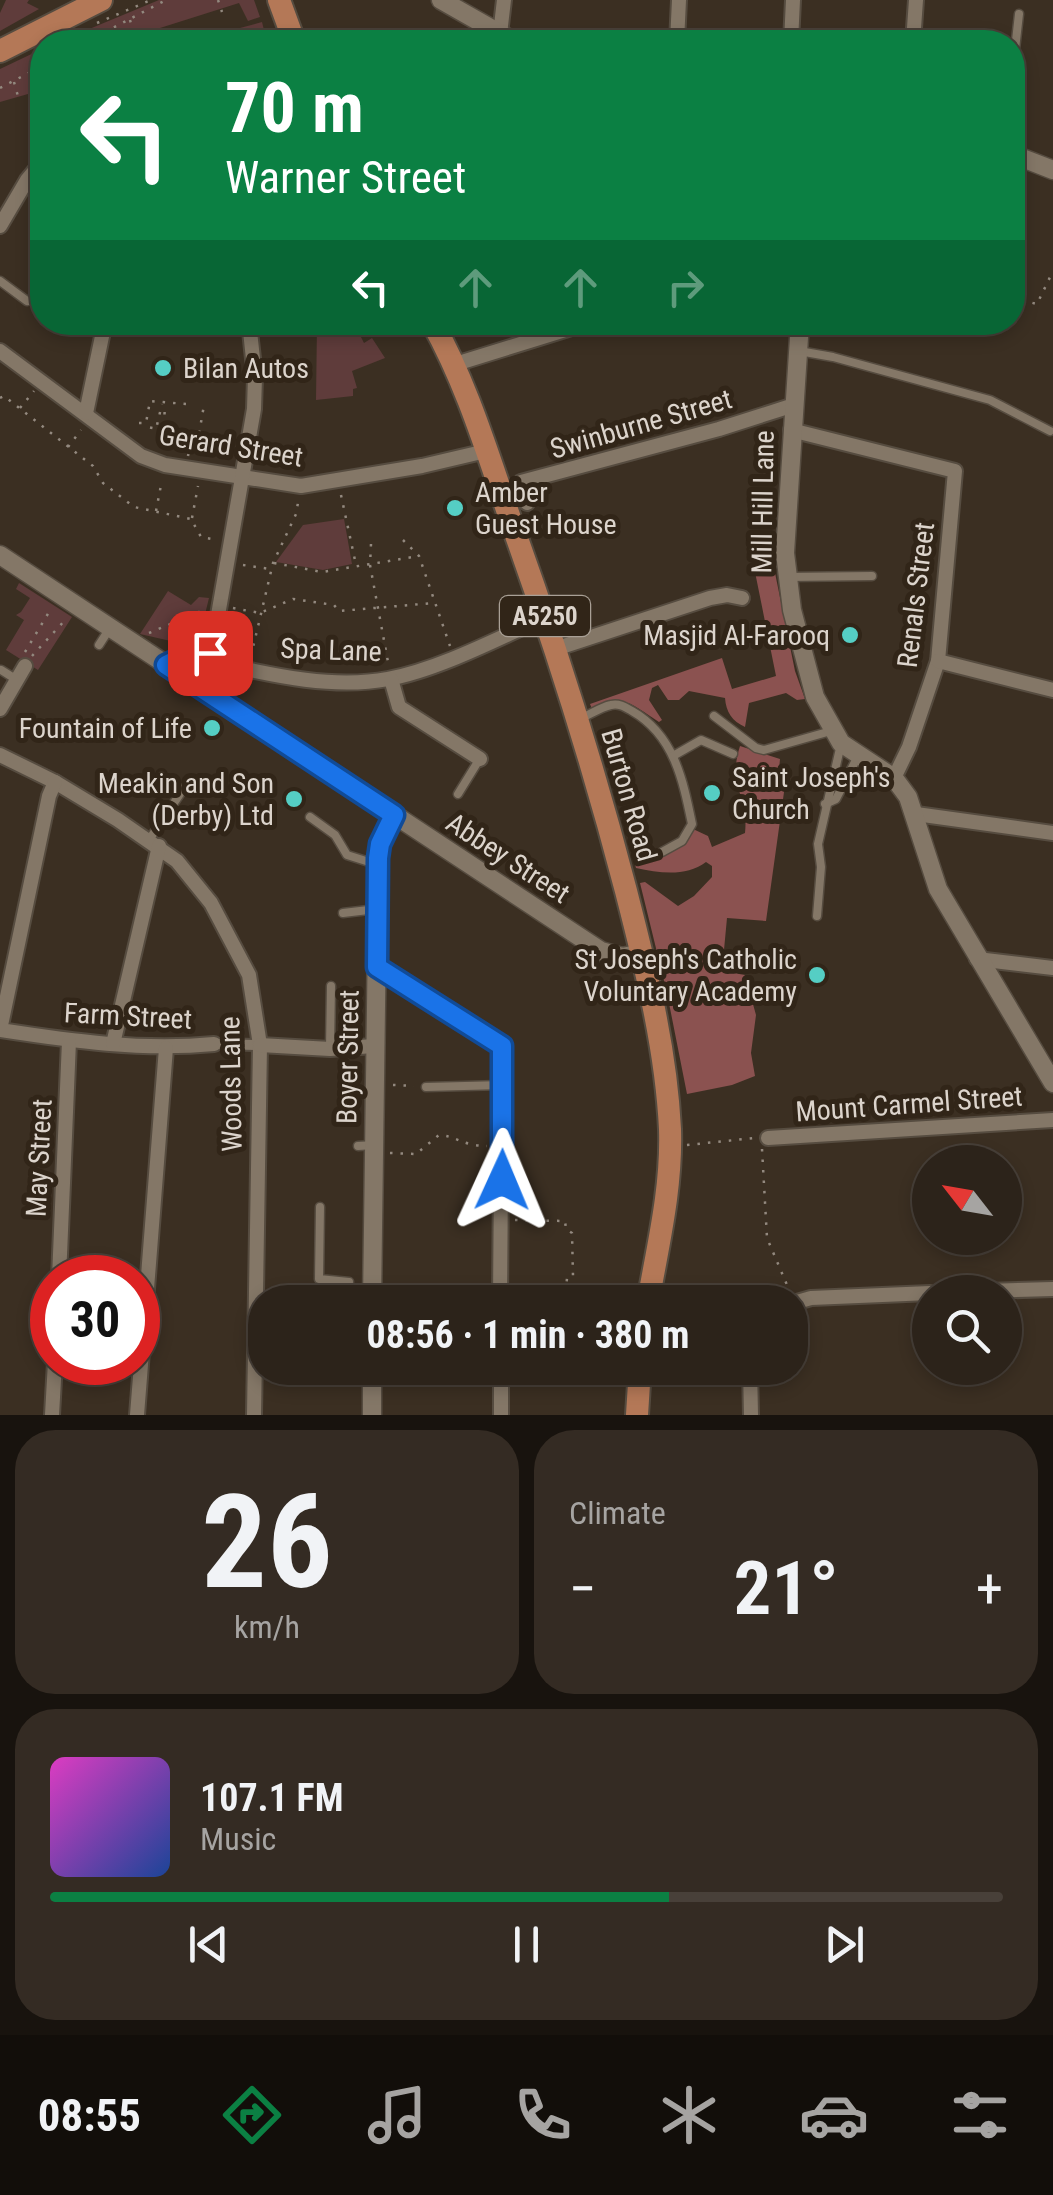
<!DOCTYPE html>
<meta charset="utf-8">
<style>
:root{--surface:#2c231a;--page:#342b23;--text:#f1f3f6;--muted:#a6a4a2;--line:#484039;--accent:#0b8043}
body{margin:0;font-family:"Roboto Condensed",sans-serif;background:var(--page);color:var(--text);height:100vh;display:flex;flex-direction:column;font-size:38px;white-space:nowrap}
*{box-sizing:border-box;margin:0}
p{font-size:32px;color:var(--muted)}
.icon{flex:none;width:55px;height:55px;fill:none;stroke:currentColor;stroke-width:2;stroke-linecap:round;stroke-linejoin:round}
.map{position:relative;height:1415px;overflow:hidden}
.panel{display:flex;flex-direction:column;gap:15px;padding:15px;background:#18130e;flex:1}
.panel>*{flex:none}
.banner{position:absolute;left:30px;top:30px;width:995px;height:305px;border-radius:40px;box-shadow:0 5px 15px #0003,0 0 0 2px var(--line);background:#0b8043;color:#fff;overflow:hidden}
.needle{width:65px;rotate:301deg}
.controls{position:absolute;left:912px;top:1145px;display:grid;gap:20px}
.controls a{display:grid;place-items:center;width:110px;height:110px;border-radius:50%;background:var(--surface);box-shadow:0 5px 15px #0003,0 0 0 2px var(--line);font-size:50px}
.speed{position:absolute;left:30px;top:1255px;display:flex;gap:20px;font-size:50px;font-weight:700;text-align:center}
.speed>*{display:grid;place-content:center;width:130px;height:130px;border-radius:50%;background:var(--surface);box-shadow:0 5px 15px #0003,0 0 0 2px var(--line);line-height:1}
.speed .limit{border:15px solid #d22;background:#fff;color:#111}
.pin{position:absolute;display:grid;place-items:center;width:85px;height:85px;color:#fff;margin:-42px;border-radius:20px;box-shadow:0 5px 15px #0006}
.me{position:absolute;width:110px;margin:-55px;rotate:1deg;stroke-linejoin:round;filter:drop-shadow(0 0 8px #0008)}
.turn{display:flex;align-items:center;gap:35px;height:210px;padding:0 30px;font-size:45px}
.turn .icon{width:130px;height:130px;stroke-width:2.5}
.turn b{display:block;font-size:70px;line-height:85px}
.lanes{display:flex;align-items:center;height:95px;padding:0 30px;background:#0003;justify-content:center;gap:50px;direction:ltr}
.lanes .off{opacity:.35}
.big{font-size:75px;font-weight:700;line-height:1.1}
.panel .card{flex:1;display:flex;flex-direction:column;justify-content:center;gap:15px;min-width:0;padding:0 35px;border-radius:40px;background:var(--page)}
.panel .dial{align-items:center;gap:0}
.dial b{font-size:130px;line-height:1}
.song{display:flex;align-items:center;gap:30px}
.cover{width:120px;height:120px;border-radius:15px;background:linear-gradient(135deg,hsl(310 70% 55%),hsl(220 70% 35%))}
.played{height:10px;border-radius:5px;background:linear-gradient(90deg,var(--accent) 65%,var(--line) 65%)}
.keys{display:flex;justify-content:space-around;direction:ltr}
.heat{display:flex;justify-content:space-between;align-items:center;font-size:55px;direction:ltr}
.panel .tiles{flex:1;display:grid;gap:15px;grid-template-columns:1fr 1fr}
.card:last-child{grid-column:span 2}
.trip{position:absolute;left:248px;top:1285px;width:560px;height:100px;border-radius:40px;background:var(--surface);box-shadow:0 5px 15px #0003,0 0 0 2px var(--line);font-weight:700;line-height:100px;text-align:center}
.menu{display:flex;height:160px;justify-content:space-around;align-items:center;background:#120e0a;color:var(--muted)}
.menu .icon{width:70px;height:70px}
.menu .selected{color:var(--accent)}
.menu b{font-size:45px;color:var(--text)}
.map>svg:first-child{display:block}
.green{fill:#5f3c3b}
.forest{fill:#8b5250}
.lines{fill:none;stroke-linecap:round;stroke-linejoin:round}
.service-casing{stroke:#564c40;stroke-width:11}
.pedestrian-casing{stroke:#564c40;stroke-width:14}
.minor-casing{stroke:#564c40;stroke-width:18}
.tertiary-casing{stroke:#564c40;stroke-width:21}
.primary-casing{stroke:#564c40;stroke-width:26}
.path{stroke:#93897f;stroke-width:2.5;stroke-dasharray:2.5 8;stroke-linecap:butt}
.service{stroke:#847767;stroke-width:8}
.pedestrian{stroke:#847767;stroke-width:10}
.minor{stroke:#847767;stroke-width:14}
.tertiary{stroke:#847767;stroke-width:18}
.primary{stroke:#b47857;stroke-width:22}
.route-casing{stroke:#114b97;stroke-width:25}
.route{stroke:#1a73e8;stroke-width:18}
.poi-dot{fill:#55cec4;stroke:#312518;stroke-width:4}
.labels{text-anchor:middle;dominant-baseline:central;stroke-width:10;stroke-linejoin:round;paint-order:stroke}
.shield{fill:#312518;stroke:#a9a096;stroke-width:2.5}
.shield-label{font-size:25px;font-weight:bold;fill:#dcd4cc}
.poi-label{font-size:28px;fill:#dcd4cc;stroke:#312518;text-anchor:end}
.street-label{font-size:28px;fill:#dcd4cc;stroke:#312518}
</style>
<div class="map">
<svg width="1053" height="1415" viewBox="0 0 1053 1415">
<rect width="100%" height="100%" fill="#3b2f22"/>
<!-- green -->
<g class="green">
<polygon points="6,0 29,0 27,3 39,9 0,31 0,13"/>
<polygon points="159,0 254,0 260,17 248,21 239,3 160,28 162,39 151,42 58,42"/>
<polygon points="262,22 267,42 244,42 240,28"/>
<polygon points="42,49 42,90 0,102 0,69"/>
<polygon points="322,322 344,323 347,333 358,331 364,343 372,338 385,358 352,371 357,388 353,389 353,396 316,400 317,324"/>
<polygon points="344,519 352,564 323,570 276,562 303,525"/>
<polygon points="19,583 72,617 38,670 6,650 24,620 16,615 21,612 30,598 16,589"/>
<polygon points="168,591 191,605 199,597 209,598 197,647 140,634"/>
</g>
<!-- forest -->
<g class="forest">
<path d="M774 568 795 671 805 699 797 700 786 693 749 703 745 727C732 721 726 712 725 698L689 691 679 700H668L658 685 652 688 649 700 662 720 659 722C627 702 630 696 592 709L590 704 722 658 732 689 776 676 755 572Z"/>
<path d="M740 746 780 759 778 781 785 785 766 921 727 918 722 971 745 975 756 1015 751 1053 755 1076 732 1085 687 1094 667 993 640 883 645 882 678 906 694 896 712 877V866L706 862C686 877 660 873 636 868L634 861 638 852 647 850 660 852 693 829 708 836 712 847 745 833C749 796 727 786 740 746Z"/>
</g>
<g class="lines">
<!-- service casing -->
<g class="service-casing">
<g id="service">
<polyline points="1012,76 1019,14"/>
<polyline points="27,180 42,189"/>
<polyline points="0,281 27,301"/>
<polyline points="799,351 833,357 990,400 1050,431"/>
<polyline points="787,577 872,576"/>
<polyline points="99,645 110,628"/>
<polyline points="1,670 17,680"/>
<polyline points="714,716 756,748 764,750 831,731"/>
<path d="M582 718C591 714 601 707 611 705 619 703 625 707 632 711 674 735 683 780 692 824L682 841 662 852"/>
<polyline points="673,756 701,740 733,754"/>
<polyline points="458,794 479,760"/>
<polyline points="825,804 836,799 858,756"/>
<polyline points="310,817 335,835 347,855 366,861 377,859"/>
<polyline points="149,840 184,788"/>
<polyline points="343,913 377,909"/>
<polyline points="817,916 821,867 818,844 841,744"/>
<polyline points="330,1049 331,986"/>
<polyline points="426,1087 503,1085"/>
<polyline points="358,1146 374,1145"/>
<polyline points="320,1207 319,1279 349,1282"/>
</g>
</g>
<!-- pedestrian casing -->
<g class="pedestrian-casing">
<polyline id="pedestrian" points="214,1044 260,1045"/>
</g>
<!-- minor casing -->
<g class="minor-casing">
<g id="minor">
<polyline points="500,34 504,0"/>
<polyline points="677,42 679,0"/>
<polyline points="791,42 793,0"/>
<polyline points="913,42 916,0"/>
<polyline points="0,226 27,180 42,162"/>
<polyline points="0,351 141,456 165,465 301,486 422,466 486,451"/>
<polyline points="456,371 462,362 591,322"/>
<polyline points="86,413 105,322"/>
<polyline points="791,430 955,471 938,661 909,747 894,778"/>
<polyline points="527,503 521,482 719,429 794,405"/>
<polyline points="555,649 710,598 727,595 742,598"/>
<polyline points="210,661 254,409 255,377 249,322"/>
<polyline points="938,661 1053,690"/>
<path d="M166 665 180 658 190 657C253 670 323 691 388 679 438 670 499 638 546 617"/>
<polyline points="391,679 399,707 480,759"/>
<polyline points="0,709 25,666"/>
<polyline points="0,755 55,782 118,820 177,861 211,903 249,975 260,1045 254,1415"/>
<path d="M55 782 49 796 0 1030C71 1041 142 1051 214 1044"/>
<polyline points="916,814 1053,833"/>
<polyline points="977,959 1053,968"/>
<polyline points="377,967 502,1046 500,1302"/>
<polyline points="113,1044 159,846"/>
<polyline points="260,1045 330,1049 374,1046"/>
<polyline points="768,1138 1053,1120"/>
<polyline points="59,1278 69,1041"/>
<polyline points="954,1292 1053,1289"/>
<polyline points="790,1304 811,1298 930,1293"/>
<polyline points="556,1368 607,1368"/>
<polyline points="750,1368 751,1415"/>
<polyline points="52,1415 55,1362"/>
<polyline points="137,1415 166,1048"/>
<polyline points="501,1415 501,1368"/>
</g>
</g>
<!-- tertiary casing -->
<g class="tertiary-casing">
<g id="tertiary">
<polyline points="441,0 515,42"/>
<polyline points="1012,154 1053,170"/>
<polyline points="800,322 785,553 792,610 815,697 841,743 894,778 908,797 938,889 1053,1083"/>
<polyline points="0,555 601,951 622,957 642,953"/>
<polyline points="372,1302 378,859 380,844 394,815"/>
<polyline points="372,1415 372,1368"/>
</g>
</g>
<!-- primary casing -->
<g class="primary-casing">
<g id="primary">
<polyline points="279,0 294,41"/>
<polyline points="0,51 101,0"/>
<path d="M432 322C468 386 489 459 513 527 556 647 594 768 626 891 646 969 666 1048 670 1129 672 1188 658 1245 648 1302"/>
<polyline points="637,1415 640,1368"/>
</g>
</g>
<!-- path -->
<g class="path">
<polyline points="218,0 222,12"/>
<polyline points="130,20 136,42"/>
<polyline points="97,23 151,0"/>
<polyline points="86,42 166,0"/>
<polyline points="14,82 19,100"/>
<polyline points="0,88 42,66"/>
<polyline points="1012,298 1037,304 1053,271"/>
<polyline points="0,398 4,396 93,466 103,483 134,507 191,519 201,537 218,540"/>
<polyline points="20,408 34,391"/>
<polyline points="139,423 146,423 150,401 186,404"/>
<polyline points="164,425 165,404"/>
<polyline points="151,429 152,424 157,425 162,404"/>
<polyline points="68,447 81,430"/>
<polyline points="188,456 192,433 199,434 204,405"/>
<polyline points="341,495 356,565"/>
<polyline points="156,511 162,480"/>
<polyline points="192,518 198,486"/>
<polyline points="403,540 419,556 450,646"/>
<polyline points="371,544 370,565 388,662"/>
<polyline points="274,563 322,572 419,556"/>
<polyline points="243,565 270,569"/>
<polyline points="233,608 260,613 293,599 334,605 339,611 434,603"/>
<polyline points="149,633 206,609"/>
<polyline points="25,652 52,607"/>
<polyline points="32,656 67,618"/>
<polyline points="251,656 273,563 296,514 299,497"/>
<polyline points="393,1085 414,1086"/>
<polyline points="687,1145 754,1138"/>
<polyline points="762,1149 767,1238 790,1292"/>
<path d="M390 1153 416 1154 439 1135C456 1136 463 1146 487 1146"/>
<polyline points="515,1220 565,1221 566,1229 572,1233 573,1276 567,1278 565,1302"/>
<polyline points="513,1287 565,1290"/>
</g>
<!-- service -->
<use href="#service" class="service"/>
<!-- pedestrian -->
<use href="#pedestrian" class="pedestrian"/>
<!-- minor -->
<use href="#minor" class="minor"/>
<!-- tertiary -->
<use href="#tertiary" class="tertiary"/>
<!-- primary -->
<use href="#primary" class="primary"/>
</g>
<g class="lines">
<!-- route casing -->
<g class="route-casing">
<polyline id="route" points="210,653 210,660 180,658 166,665 394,815 380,844 378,858 377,967 502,1046 502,1180"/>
</g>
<!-- route -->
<use href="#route" class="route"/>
</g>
<!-- markers -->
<g class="poi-dot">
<circle cx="163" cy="368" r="10"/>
<circle cx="455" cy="508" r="10"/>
<circle cx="850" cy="635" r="10"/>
<circle cx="212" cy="728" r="10"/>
<circle cx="712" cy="793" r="10"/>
<circle cx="294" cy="799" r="10"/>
<circle cx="817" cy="975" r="10"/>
</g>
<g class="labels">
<!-- shield labels -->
<rect class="shield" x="500" y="596" width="90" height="40" rx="8"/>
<g class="shield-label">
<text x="545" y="616">A5250</text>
</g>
<!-- poi labels -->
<g class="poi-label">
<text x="183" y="368" text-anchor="start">Bilan Autos</text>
<text x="475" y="492" text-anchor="start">Amber<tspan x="475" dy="32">Guest House</tspan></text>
<text x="830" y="635">Masjid Al-Farooq</text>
<text x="192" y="728">Fountain of Life</text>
<text x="732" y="777" text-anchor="start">Saint Joseph's<tspan x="732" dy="32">Church</tspan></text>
<text x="274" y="783">Meakin and Son<tspan x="274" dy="32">(Derby) Ltd</tspan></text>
<text x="797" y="959">St Joseph's Catholic<tspan x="797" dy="32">Voluntary Academy</tspan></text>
</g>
<!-- street labels -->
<g class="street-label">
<text transform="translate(641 424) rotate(-16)">Swinburne Street</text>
<text transform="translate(231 446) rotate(9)">Gerard Street</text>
<text transform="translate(763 502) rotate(-89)">Mill Hill Lane</text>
<text transform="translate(916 595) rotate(-83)">Renals Street</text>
<text transform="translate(331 650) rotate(2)">Spa Lane</text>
<text transform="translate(629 795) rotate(74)">Burton Road</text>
<text transform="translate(508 858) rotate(33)">Abbey Street</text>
<text transform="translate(128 1016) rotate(3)">Farm Street</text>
<text transform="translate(348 1057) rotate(-89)">Boyer Street</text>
<text transform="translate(231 1084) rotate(-91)">Woods Lane</text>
<text transform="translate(909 1104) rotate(-4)">Mount Carmel Street</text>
<text transform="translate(39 1158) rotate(-87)">May Street</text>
</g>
</g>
</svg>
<div class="controls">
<a><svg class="needle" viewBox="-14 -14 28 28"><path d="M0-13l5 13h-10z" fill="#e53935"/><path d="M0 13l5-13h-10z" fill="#a6a4a2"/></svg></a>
<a><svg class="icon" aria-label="search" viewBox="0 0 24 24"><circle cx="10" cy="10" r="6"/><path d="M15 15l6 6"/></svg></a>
</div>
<div class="speed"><div class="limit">30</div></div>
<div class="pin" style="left:210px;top:653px;background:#d93025"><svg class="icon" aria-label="arrive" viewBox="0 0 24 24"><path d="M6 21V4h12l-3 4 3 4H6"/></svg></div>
<svg class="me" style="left:502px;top:1180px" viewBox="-20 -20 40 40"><path d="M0-17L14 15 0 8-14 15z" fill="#1a73e8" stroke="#fff" stroke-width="4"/></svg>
<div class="trip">08:56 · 1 min · 380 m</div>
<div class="banner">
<div class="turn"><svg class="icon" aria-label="left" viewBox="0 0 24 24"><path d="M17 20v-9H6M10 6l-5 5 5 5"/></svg><div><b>70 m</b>Warner Street</div></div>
<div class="lanes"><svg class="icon" aria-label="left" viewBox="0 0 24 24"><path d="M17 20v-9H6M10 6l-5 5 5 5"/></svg><svg class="icon off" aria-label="ahead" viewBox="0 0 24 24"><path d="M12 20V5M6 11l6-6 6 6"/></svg><svg class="icon off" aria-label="ahead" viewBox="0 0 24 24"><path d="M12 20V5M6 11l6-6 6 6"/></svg><svg class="icon off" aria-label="right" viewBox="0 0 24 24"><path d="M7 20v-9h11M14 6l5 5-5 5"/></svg></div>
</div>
</div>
<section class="panel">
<div class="tiles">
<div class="card dial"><b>26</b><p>km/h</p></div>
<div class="card"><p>Climate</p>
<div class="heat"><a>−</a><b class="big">21°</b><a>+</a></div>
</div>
<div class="card">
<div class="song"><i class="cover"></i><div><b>107.1 FM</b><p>Music</p></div></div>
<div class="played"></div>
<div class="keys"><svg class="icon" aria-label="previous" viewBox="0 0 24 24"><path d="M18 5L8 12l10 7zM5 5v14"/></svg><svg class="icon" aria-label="pause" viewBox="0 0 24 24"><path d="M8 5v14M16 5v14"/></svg><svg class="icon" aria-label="next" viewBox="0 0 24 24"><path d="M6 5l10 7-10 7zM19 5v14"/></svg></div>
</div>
</div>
</section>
<nav class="menu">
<b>08:55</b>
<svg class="icon selected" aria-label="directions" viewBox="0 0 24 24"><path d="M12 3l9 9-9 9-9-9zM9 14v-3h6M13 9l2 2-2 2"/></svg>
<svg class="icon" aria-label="music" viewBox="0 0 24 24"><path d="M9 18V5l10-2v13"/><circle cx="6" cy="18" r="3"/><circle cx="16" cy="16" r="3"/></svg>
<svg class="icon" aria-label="phone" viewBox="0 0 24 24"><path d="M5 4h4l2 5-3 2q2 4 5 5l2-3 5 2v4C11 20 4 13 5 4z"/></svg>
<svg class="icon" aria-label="climate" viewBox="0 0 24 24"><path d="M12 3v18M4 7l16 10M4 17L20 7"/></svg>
<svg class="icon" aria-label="car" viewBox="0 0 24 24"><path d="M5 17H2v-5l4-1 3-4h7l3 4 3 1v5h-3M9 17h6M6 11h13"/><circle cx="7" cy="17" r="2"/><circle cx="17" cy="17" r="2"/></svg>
<svg class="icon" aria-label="filters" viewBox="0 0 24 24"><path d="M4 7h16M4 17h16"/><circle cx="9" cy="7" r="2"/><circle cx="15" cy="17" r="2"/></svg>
</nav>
